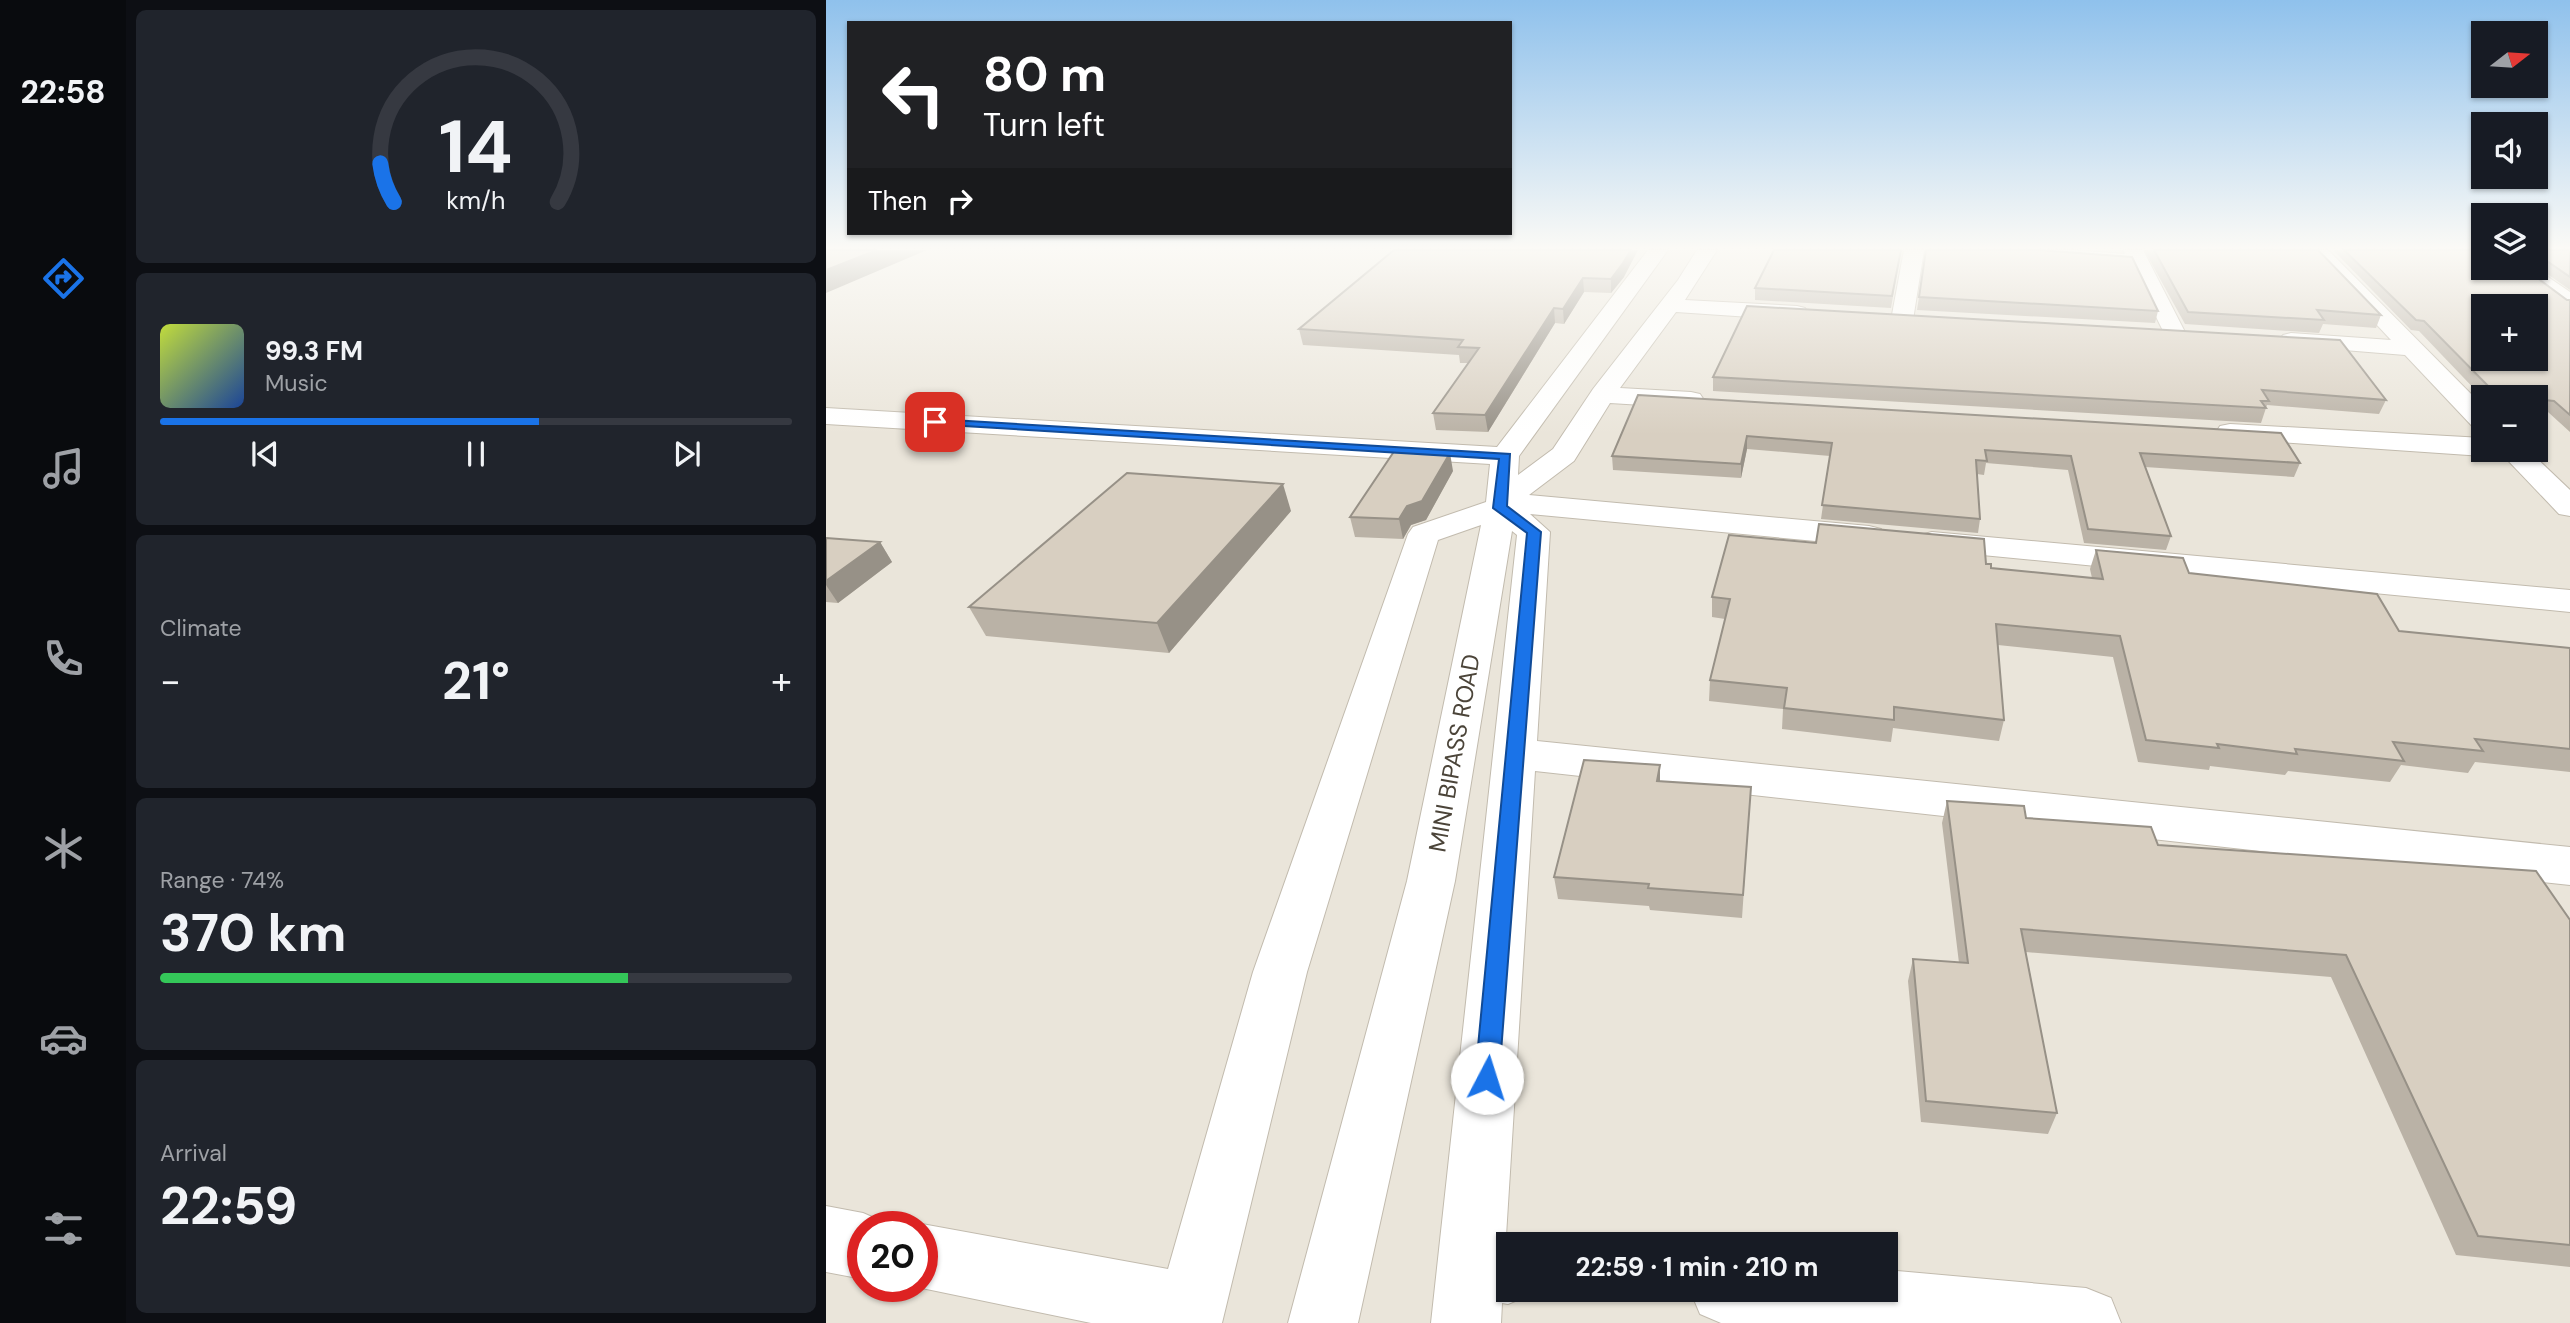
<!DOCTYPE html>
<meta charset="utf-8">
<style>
:root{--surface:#171b24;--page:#20242c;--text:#f1f3f6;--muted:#9ea1a6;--line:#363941;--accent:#1a73e8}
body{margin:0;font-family:"DM Sans",sans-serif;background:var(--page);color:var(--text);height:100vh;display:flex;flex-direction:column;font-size:26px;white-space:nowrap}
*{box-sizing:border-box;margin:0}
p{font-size:23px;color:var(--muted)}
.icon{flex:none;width:38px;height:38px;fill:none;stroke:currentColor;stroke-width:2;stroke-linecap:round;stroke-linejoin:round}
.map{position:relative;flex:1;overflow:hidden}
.details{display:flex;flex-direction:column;gap:10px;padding:10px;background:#0d0f14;width:700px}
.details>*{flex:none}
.guide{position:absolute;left:21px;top:21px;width:665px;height:214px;border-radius:0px;box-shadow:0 2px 5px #0004;background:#202124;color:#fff;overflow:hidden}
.needle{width:46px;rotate:73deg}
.tools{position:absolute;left:1645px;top:21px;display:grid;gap:14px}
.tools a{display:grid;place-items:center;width:77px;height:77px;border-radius:0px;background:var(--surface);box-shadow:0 2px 5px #0004;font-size:35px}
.speed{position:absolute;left:21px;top:1211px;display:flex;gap:14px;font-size:35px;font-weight:700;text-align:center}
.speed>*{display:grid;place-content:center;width:91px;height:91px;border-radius:50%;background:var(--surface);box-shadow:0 2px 5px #0004;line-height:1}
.speed .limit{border:10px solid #d22;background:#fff;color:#111}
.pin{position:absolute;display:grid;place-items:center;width:60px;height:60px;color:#fff;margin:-30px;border-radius:14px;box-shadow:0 4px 10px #0006}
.me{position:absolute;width:77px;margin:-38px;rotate:5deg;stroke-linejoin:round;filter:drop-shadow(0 0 5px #0008)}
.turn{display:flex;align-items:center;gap:24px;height:147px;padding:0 21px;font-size:32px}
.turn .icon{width:91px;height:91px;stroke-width:2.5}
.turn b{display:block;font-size:49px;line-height:60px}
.then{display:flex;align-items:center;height:66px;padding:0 21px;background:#0003;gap:14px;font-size:26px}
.big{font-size:52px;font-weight:700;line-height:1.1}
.details .widget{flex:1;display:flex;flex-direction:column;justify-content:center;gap:10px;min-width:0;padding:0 24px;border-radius:10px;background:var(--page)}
.details .dial{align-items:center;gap:0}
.dial svg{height:182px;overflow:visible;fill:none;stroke:var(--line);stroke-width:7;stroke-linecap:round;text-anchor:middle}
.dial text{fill:var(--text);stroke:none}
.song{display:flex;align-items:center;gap:21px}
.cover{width:84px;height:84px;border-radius:10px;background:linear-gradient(135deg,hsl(70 70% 55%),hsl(220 70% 35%))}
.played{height:7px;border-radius:4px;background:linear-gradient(90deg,var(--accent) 60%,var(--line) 60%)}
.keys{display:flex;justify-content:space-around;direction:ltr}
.heat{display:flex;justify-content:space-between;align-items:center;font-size:38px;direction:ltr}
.charge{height:10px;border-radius:5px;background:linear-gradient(90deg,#34c759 74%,var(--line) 0)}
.trip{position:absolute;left:670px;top:1232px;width:402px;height:70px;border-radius:0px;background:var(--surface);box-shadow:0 2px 5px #0004;font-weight:700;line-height:70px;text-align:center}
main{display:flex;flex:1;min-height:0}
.tabs{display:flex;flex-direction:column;width:126px;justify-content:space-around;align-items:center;background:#090b0e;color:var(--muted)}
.tabs .icon{width:49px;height:49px}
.tabs .active{color:var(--accent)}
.tabs b{font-size:32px;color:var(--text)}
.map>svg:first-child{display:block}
.residential{fill:#eae5da;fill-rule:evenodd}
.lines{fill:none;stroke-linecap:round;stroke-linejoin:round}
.minor-casing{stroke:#c2bbae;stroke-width:2}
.minor{fill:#fff;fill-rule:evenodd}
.wall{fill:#bab2a6}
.shaded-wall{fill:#979187}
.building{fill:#d8cfc1;stroke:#979187;stroke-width:2;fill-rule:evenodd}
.route{fill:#1a73e8;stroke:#114b97;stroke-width:2}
.labels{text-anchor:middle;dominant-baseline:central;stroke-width:5;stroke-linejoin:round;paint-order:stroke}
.street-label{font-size:24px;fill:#4b4439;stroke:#fff}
</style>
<main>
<nav class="tabs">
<b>22:58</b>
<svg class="icon active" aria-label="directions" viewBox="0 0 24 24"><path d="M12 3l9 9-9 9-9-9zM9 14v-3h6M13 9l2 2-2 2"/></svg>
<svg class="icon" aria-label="music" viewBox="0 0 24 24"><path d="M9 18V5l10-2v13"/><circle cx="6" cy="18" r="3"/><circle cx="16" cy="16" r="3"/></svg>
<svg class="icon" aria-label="phone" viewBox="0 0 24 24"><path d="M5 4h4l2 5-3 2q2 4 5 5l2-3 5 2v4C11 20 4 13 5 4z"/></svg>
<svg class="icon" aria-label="climate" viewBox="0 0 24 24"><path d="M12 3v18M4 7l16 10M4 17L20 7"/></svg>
<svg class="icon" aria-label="car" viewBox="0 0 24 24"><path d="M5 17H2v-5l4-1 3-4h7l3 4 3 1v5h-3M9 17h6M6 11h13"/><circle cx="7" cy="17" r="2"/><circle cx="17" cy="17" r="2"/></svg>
<svg class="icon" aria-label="filters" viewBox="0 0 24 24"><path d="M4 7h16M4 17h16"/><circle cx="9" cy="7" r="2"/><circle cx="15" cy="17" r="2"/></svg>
</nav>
<section class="details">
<div class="widget dial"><svg viewBox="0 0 100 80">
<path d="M14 69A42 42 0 1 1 86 69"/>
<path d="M14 69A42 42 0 0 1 8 52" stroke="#1a73e8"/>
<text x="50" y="56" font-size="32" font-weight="700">14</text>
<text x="50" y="72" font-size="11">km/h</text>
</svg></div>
<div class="widget">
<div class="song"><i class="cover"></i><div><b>99.3 FM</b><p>Music</p></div></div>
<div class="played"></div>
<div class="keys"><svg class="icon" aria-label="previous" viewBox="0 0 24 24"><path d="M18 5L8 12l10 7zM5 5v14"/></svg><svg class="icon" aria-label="pause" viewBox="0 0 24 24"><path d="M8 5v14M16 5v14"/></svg><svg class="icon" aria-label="next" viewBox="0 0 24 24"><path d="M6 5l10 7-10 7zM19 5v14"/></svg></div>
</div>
<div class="widget"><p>Climate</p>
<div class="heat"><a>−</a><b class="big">21°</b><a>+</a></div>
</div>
<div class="widget"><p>Range · 74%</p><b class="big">370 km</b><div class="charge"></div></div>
<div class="widget"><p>Arrival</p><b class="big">22:59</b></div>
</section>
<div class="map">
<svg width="1744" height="1323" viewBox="0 0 1744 1323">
<rect width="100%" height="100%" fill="#f6f3ec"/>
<!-- residential -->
<path class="residential" d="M0 250H1657V268H1710V250H1744V1323H0ZM1657 306H1710V359H1657ZM1657 397H1710V450H1657ZM37 1227H96V1286H37ZM682 1244H1060V1290H682Z"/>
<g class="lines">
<!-- minor casing -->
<g class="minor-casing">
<g id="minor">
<polygon points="822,250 842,250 693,456 692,475 727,449 767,389 852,280 871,250 891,250 859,300 971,306 979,308 982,313 979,318 971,320 850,312 794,388 865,392 874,394 878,400 874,406 865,408 784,403 748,461 703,495 1043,526 1055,529 1059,536 1055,543 1043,546 704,514 724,532 711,741 1744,847 1744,885 709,771 680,1236 701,1244 682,1244 682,1290 707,1290 706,1294 682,1304 676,1303 675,1323 605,1323 691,535 686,531 629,881 532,1323 462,1323 581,881 655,525 612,540 481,972 396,1323 265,1323 86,1286 96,1286 96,1227 89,1227 96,1224 342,1269 427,972 582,534 587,527 660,502 664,464 0,424 0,408 671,447"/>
<polygon points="1078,250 1098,250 1087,320 1084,325 1068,325 1065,320"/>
<polygon points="1165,250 1248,250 1299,254 1297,250 1317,250 1359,332 1356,337 1340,337 1305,266 1175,256"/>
<polygon points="1481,250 1502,250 1657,406 1657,429 1647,427 1579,355 1457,345 1453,340 1457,335 1465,333 1565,340"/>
<polygon points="1686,268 1709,268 1744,292 1744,308 1736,307"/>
<polygon points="1404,424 1657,438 1657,450 1669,450 1657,456 1394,438 1390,432 1394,426"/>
<polygon points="1672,450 1702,450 1744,490 1744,516 1733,514"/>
<polygon points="1106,532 1744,590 1744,612 1094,549 1090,542 1094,535"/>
<polygon points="0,1206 37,1213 60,1223 62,1227 37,1227 37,1279 0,1272"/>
<polygon points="1060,1270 1260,1288 1285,1298 1295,1323 895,1323 874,1314 864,1290 1060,1290"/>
</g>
</g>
<!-- minor -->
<use href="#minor" class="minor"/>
</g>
<!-- wall -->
<g class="wall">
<polygon points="568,250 798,277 785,293 758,292 738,324 729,323 662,432 610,430 607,413 642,363 634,363 633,355 477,345 473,329"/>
<polygon points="948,250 1075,250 1065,308 929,300 929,288"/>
<polygon points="1318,250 1492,250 1555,315 1550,328 1497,324 1493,333 1359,324"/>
<polygon points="1507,250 1657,250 1741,300 1744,300 1744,432 1722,412 1710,411 1710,397 1657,397 1657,398 1593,331 1585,330"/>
<polygon points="1710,250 1744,250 1744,290 1710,266"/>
<polygon points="1093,297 1332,311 1329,323 1091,310"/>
<polygon points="921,306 1560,400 1553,414 1441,405 1435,423 887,391 887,377"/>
<polygon points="812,395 1474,463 1468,477 1319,467 1345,536 1340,550 1258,543 1242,470 1160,463 1158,475 1151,474 1154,519 1152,533 995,519 1004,456 921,449 915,478 787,470 786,456"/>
<polygon points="627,471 600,520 585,525 577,539 529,537 524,517"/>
<polygon points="465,511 343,653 160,636 143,607"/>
<polygon points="0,538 54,542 66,562 12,603 0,602"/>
<polygon points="1270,550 1363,573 1573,631 1744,648 1744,772 1649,762 1642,773 1575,765 1564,782 1462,771 1459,775 1384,766 1383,770 1312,762 1287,657 1172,645 1178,720 1173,741 1067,728 1065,742 956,729 957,709 883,701 884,680 899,619 886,617 886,597 1160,564 1165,568 1266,578 1264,569"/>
<polygon points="834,765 834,781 925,787 916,918 824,910 823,906 732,899 728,877"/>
<polygon points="1121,801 1332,845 1744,920 1744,1267 1630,1255 1505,977 1200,952 1231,1113 1222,1134 1095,1122 1082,981 1087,959 1133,963 1116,823"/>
</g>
<!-- shaded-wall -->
<g class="shaded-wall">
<polygon points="51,250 101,250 0,293 0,270"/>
<polygon points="805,250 812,250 798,277 785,293 785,279"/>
<polygon points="757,278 758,292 738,324 737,309"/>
<polygon points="728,308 729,323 662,432 659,415"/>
<polygon points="921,436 921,449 915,478 915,464"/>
<polygon points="624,453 627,471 600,520 585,525 577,539 573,519 581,506"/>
<polygon points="457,484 465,511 343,653 331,623"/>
<polygon points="54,542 66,562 12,603 0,585 0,581"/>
<polygon points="834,765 834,787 831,781"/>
</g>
<!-- building -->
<g class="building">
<polygon points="0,250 51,250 0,270"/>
<polygon points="568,250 805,250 797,263 785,279 757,278 737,309 728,308 659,415 607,413 653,348 632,347 637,340 473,329"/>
<polygon points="948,250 1075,250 1066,296 929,288"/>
<polygon points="1100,250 1212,250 1306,257 1332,311 1093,297"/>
<polygon points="1328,250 1492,250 1555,315 1491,310 1498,320 1362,312"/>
<path d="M1518 250H1657V268H1698L1741 300H1744V415L1728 401 1710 399V397L1672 396 1598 321 1590 320ZM1657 306H1710V359H1657Z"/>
<polygon points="1710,250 1744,250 1744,277 1715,257 1710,257"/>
<polygon points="921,306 1514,340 1560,400 1436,390 1443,401 1435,401 1440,408 887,377"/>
<polygon points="812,395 1455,433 1474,463 1314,453 1345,536 1262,529 1245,456 1159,450 1161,461 1150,460 1154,519 996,505 1006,443 921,436 915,464 786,456"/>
<polygon points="569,450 624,453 596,501 581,506 573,519 524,517"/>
<polygon points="301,473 457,484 331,623 143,607"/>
<polygon points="993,524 1158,539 1160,564 1165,564 1165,568 1277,579 1270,550 1357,558 1363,573 1551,594 1573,631 1744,648 1744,749 1649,739 1657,751 1567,742 1578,761 1469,749 1471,754 1391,744 1393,748 1320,740 1294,636 1170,624 1178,720 1068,707 1068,720 958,708 961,688 884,680 904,599 886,597 903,535 990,543"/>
<polygon points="0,538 54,542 0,581"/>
<polygon points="758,760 834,765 831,781 925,787 917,895 822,888 823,884 728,877"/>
<polygon points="1121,801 1198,806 1200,818 1325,827 1332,845 1710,871 1744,920 1744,1245 1652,1236 1520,955 1195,929 1231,1113 1100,1101 1087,959 1142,963"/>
</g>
<!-- sky -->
<linearGradient id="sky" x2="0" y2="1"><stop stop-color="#8fc1ec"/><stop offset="0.57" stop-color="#fbfaf6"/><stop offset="1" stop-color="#fbfaf6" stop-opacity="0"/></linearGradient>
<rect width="1744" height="435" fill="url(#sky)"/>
<!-- route -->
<polygon class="route" points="109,419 684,454 681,506 715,532 673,1078 670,1086 661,1089 653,1086 649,1078 701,533 667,508 673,459 105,424 105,420"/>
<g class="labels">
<!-- street labels -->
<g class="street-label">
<text transform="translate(628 753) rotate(-80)">MINI BIPASS ROAD</text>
</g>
</g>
</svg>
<div class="tools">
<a><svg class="needle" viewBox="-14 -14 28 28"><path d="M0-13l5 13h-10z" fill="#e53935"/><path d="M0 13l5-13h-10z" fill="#9ea1a6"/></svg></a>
<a><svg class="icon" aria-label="sound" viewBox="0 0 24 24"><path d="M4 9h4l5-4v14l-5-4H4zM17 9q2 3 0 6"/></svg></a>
<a><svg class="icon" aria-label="layers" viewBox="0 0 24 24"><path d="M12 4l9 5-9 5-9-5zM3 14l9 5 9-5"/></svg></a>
<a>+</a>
<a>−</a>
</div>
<div class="speed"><div class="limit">20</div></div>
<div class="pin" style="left:109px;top:422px;background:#d93025"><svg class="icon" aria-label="arrive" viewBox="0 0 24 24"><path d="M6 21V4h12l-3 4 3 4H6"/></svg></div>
<svg class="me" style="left:661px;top:1078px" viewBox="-20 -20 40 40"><circle r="19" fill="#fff"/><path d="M0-13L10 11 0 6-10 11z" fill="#1a73e8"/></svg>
<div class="trip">22:59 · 1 min · 210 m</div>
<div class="guide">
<div class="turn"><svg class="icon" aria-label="left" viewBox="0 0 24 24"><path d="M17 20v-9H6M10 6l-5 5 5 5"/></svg><div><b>80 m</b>Turn left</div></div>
<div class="then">Then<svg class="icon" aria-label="right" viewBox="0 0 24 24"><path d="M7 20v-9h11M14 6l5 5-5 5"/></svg></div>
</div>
</div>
</main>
